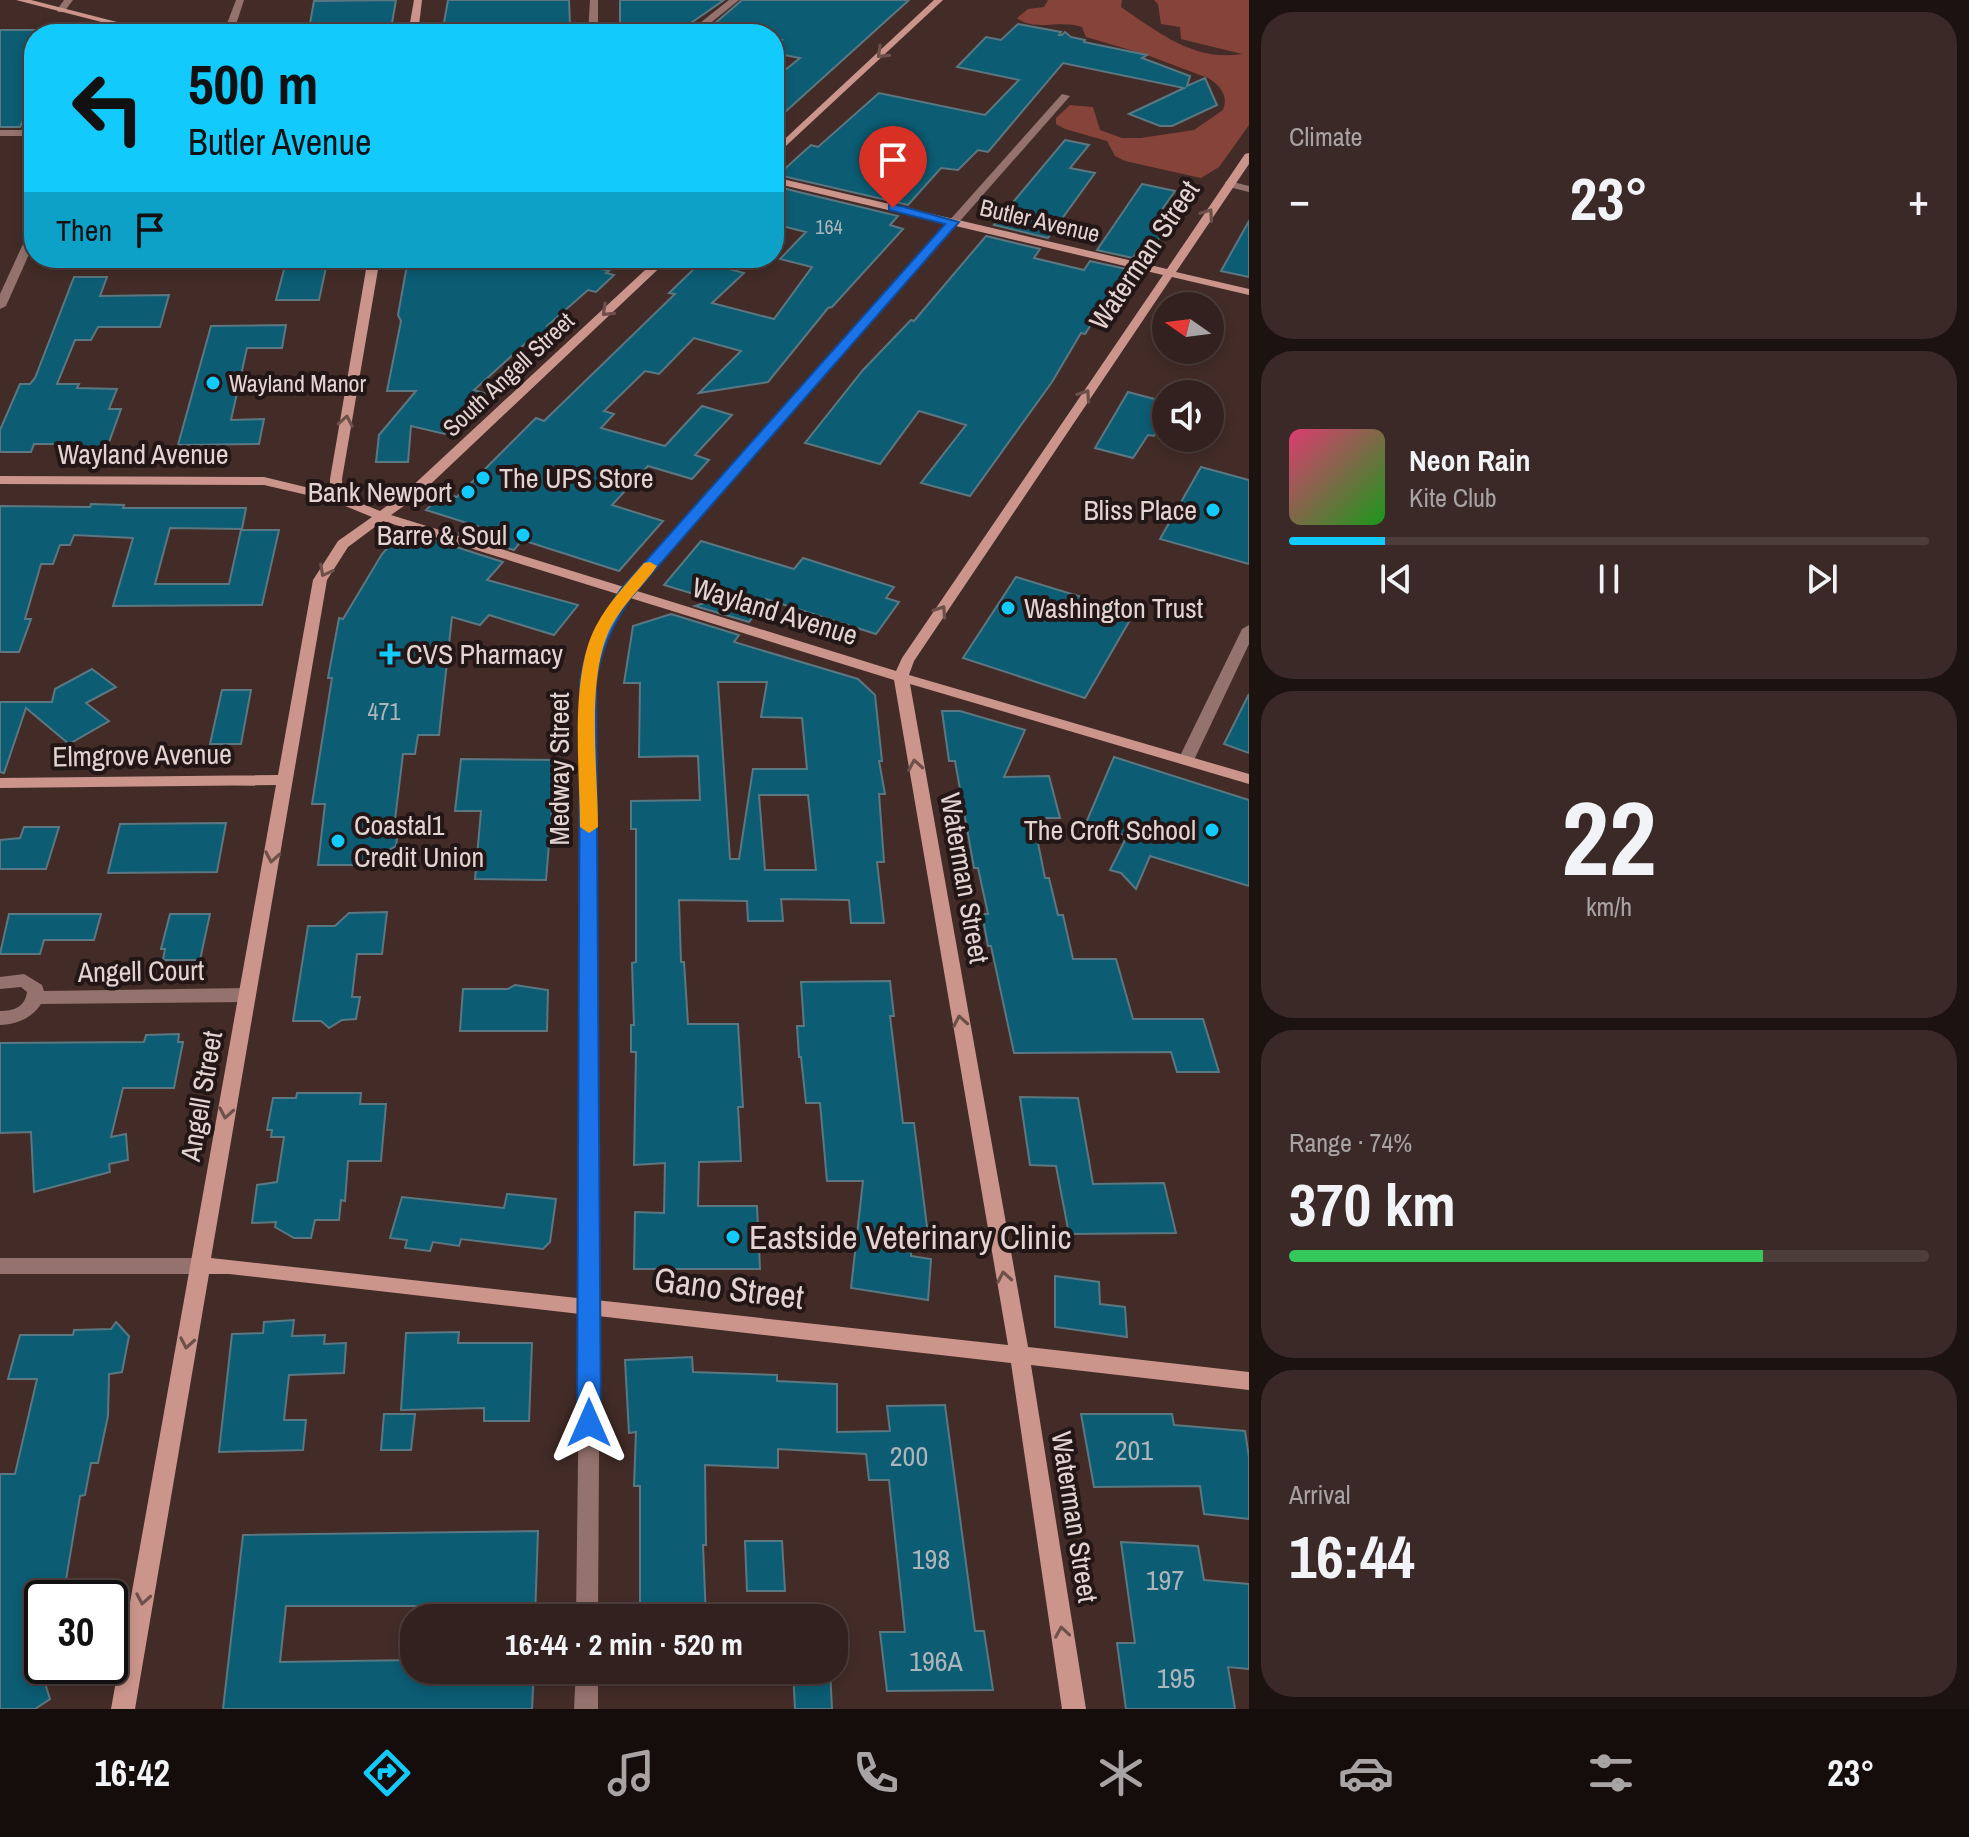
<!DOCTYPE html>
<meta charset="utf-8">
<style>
:root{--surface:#32211e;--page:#3a2927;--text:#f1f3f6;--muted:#a8a3a4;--line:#4d3e3c;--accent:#12cafb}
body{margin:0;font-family:"Archivo Narrow",sans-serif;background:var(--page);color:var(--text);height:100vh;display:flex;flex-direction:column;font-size:30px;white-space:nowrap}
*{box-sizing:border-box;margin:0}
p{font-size:26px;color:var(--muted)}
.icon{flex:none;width:44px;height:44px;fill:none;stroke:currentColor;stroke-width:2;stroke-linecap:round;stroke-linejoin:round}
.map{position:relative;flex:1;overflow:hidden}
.details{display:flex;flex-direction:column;gap:12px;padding:12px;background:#1c1210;width:720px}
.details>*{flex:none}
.banner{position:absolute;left:24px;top:24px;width:760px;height:244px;border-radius:32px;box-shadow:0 4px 12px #0003,0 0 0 2px var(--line);background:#12cafb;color:#111;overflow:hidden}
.needle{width:52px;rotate:284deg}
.fabs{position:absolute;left:1152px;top:292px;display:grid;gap:16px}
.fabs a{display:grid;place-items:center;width:72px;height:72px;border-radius:50%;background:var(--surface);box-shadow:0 4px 12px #0003,0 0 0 2px var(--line);font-size:40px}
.speed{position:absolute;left:24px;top:1580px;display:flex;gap:16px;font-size:40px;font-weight:700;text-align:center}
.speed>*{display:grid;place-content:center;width:104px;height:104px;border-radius:50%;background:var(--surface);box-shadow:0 4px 12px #0003,0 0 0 2px var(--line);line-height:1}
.speed .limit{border:4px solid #111;border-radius:12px;background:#fff;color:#111}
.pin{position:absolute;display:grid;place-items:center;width:68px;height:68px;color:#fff;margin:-82px -34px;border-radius:50% 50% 50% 0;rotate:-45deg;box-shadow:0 0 8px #0007}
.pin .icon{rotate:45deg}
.me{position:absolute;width:88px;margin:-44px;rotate:0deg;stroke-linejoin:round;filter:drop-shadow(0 0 6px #0008)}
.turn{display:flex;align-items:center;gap:28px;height:168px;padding:0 32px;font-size:36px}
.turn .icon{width:104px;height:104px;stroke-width:2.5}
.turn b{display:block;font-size:56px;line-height:68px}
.then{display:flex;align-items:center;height:76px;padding:0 32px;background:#0003;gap:16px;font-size:30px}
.big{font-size:60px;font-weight:700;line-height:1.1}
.details .tile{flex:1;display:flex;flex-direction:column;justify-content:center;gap:12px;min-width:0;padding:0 28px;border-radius:32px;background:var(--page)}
.details .dial{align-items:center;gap:0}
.dial b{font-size:104px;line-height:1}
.song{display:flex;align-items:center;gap:24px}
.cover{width:96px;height:96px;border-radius:12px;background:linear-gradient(135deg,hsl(340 70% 55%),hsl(120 70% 35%))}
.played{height:8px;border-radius:4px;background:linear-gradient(90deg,var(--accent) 15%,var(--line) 15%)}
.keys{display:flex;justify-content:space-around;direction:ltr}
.heat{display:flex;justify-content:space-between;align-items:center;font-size:44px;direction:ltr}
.charge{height:12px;border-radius:6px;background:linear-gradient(90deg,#34c759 74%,var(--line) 0)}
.trip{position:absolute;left:400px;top:1604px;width:448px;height:80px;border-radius:32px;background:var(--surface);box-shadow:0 4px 12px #0003,0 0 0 2px var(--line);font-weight:700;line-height:80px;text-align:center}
.dock{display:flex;height:128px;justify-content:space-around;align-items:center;background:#140d0c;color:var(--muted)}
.dock .icon{width:56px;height:56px}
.dock .active{color:var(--accent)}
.dock b{font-size:36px;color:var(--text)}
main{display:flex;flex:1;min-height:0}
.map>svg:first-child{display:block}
.green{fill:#86433a}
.building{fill:#0c5c73;stroke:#5b7781;stroke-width:2;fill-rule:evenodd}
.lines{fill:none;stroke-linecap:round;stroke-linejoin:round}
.street{fill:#94726d;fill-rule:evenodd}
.secondary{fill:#cb958c;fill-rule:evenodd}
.oneway{stroke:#6e504b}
.route{fill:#1a73e8;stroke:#114b97;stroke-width:2}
.slow{fill:#f59e0b}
.poi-dot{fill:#12cafb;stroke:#221716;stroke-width:3}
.labels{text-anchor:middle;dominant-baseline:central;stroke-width:8;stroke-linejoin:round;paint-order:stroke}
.far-number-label{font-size:20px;fill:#adb5ba}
.far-street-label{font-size:24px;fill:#e3d3d1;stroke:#221716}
.far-poi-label{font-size:24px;fill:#e3d3d1;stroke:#221716;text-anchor:start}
.number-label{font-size:24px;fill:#adb5ba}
.street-label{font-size:28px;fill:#e3d3d1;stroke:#221716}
.poi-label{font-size:28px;fill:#e3d3d1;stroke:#221716;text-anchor:start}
.near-number-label{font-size:28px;fill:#adb5ba}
.near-poi-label{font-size:34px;fill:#e3d3d1;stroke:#221716;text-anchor:start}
.near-street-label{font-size:34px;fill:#e3d3d1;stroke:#221716}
</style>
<main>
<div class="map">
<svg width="1249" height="1709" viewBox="0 0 1249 1709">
<rect width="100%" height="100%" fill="#432c28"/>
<!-- green -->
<path class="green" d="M1048 0H1122L1121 7C1158 32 1194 62 1242 54L1181 39 1180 27 1161 24 1158 4 1154 0H1249V125L1219 167 1201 178 1125 161 1115 156 1107 141 1065 129 1056 124V118L1070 105 1093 107 1100 130 1122 138H1141L1194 130 1223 110C1229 96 1220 85 1208 78L1144 54 1086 37 1082 27C1061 19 1035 32 1017 18L1028 9 1044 7Z"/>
<!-- building -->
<g class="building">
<polygon points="396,0 391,29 384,29 383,33 327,33 328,29 309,29 314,1"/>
<polygon points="448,0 569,0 570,25 565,32 442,34"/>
<polygon points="620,0 724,0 675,34 620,34"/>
<polygon points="742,0 909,0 774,122 774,79 800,58 774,53 780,47 774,46 782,40 774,38 774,34 754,34 713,25"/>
<polygon points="1018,24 1061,32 1059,35 1062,35 1065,32 1071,37 1085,40 1084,42 1147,55 1142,58 1190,76 1187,86 1205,78 1217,105 1172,126 1160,126 1129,114 1184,88 1063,63 988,152 978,150 958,170 941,168 908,205 778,175 811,145 818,147 879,93 985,115 1019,80 957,67 986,37 1001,40"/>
<polygon points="0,30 34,30 34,118 24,118 20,127 0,127"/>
<polygon points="1065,140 1089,145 1070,168 1095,173 1048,238 994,225"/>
<polygon points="1142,184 1175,191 1154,221 1168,224 1151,251 1138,249 1133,258 1097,250"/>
<polygon points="774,186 898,216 890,225 903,229 832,307 828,308 768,382 699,393 741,351 694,338 659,374 645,371 604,411 614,414 601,428 665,446 702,406 732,415 695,455 709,460 692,479 648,466 612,505 663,521 619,571 522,540 514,550 458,533 483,528 426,510 444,493 457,497 536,418 544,421 675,294 669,293 697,266 702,268 707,263 744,273 712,303 774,319 812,267 780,259 806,232 774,224"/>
<polygon points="1249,221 1249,277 1221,271"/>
<polygon points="986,236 1040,249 1034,258 1084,270 1090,261 1126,269 1085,334 1081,333 1052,382 970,496 921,483 966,425 919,411 880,464 805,443 863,370 911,320 914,321"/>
<polygon points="287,258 328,258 319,300 276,300"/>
<polygon points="561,258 609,271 606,273 614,275 596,292 588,290 547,326 553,331 528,341 474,390 487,394 449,435 411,426 408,462 376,462 379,435 416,391 387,391 401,321 398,315 407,265 465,264 465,259"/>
<polygon points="74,277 107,277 100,296 169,295 160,327 98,327 91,340 75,340 57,384 79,384 77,388 117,389 109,409 121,409 108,445 103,445 102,450 75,450 78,444 34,444 31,452 0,452 0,430 20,384 30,384 35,378"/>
<polygon points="286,325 282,348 247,348 231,420 264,419 259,444 178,445 211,326"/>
<polygon points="1128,392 1166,402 1166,416 1154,436 1148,435 1133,458 1095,448"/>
<polygon points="1201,467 1249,480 1249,564 1160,539"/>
<polygon points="91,504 124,505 123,508 246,508 242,529 170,528 155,584 229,584 241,530 279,530 262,605 113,606 133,538 74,535 70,545 60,545 53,564 41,564 25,619 31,619 19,652 0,652 0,506 90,507"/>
<polygon points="428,538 503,562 487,580 578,605 554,635 489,615 480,625 452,617 439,735 418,735 415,754 403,754 395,820 399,822 396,846 387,851 385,865 318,865 325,804 312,804 332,678 328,678 339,618 343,619 382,554 390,545"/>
<polygon points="701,541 794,569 803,558 894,587 886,598 899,602 876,634 766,599 749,622 695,606 714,600 664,585"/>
<polygon points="1016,577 1134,613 1085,698 963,658"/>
<path d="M671 614 739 635 734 642 858 679 875 695 882 761H879L885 794H879L884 862H877L884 923H851L849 900 781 899 783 921H748L747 901 679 900 681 962H684L688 1024H738L743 1107H738L741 1161 699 1162 698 1206H757L760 1269H634L635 1212 664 1213 665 1163 634 1165 636 1052H631V1025H634L632 963 636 962V829H631V801L700 800 698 756 639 757 640 683H624L633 626ZM718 682H767L761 717 802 718 807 769H753L739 859H730ZM759 795H808L816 870H765Z"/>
<polygon points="92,669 116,687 86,703 109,721 69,744 26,708 4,773 0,772 0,702 52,702 55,689"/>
<polygon points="222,690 251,690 241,744 210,744"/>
<polygon points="1249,694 1249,753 1224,744"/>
<polygon points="942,711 960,711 1025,730 1004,777 1049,776 1060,818 1033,818 1045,878 1049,878 1058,915 1063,915 1073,959 1116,959 1133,1019 1203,1019 1219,1072 1177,1072 1171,1052 1014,1053 991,946 988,946 982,914 988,914 978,868 974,868 955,761 949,761"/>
<polygon points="1114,757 1249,800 1249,886 1150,856 1136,889 1121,873 1110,870 1127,836 1086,823"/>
<polygon points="461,759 556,760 546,880 475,879 481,811 455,811"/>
<polygon points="226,823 217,872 108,873 120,824"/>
<polygon points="24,827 59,827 46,869 0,869 0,840 20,838"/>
<polygon points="387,912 382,954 357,954 352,997 360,997 356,1019 342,1020 329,1028 321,1021 293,1021 308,926 335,926 349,913"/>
<polygon points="9,914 101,914 94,940 44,940 40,954 0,954"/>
<polygon points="170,914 210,914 200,960 163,960 165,949 161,949"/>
<polygon points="890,981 894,1016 890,1016 903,1123 914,1123 928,1235 912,1235 911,1256 931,1259 928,1300 851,1288 863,1181 827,1181 820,1103 806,1103 801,1057 799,1057 797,1026 804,1026 801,982"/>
<polygon points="515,985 548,990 547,1031 460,1031 463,989 508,989"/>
<polygon points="179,1034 178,1042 183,1042 174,1088 123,1088 111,1137 126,1134 128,1160 109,1164 110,1172 34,1192 31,1132 0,1133 0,1043 144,1042 146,1035"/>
<polygon points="297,1093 361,1093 360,1104 386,1104 381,1161 348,1161 345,1201 341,1200 339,1220 315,1220 311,1238 294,1238 275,1227 276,1222 252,1223 257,1185 277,1182 284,1137 271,1137 272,1130 267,1130 273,1098 296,1098"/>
<polygon points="1020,1097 1078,1098 1093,1184 1164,1183 1176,1233 1069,1234 1056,1166 1030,1165"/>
<polygon points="507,1194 556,1199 550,1242 543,1249 461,1239 459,1246 433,1242 430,1251 405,1248 407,1240 390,1238 402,1197 504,1208"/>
<polygon points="1055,1276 1099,1282 1100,1304 1125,1307 1127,1337 1055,1327"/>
<polygon points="294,1320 292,1336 325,1335 324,1344 346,1343 344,1373 289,1375 284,1420 306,1420 303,1450 219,1452 232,1334 263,1333 264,1322"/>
<polygon points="116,1322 129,1336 122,1372 109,1374 108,1416 98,1463 91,1463 85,1495 80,1496 63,1598 42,1598 42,1666 45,1666 43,1677 50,1699 35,1709 0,1709 0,1474 15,1474 37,1379 8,1379 20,1335 73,1335 74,1330 111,1329"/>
<polygon points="459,1332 458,1343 532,1343 529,1421 484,1421 484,1408 401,1410 406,1333"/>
<polygon points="692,1357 693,1372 777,1375 777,1381 837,1384 837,1432 890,1431 887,1406 945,1405 975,1631 984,1631 993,1690 887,1691 880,1632 905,1632 889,1480 869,1480 866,1454 778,1449 778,1468 705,1465 706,1545 703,1545 706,1618 640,1618 640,1486 634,1486 636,1432 629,1433 625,1360"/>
<polygon points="384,1414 415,1414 411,1450 381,1450"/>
<polygon points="1081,1414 1172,1414 1174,1425 1245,1431 1249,1457 1249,1519 1204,1514 1200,1486 1094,1487"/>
<polygon points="538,1531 535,1618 499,1618 500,1606 286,1606 280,1662 414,1660 414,1670 534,1670 532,1709 223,1709 243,1535"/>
<polygon points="745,1541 782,1541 785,1591 747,1591"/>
<polygon points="1121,1542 1198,1546 1204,1580 1249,1584 1249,1669 1228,1667 1235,1709 1126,1709 1117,1643 1135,1643"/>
<polygon points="793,1670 830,1670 832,1709 795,1709"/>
</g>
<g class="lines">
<!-- street -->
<g class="street">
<polygon points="64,0 73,0 64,12 58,12 57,10"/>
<polygon points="236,0 244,0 233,34 223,34"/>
<polygon points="590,0 598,0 598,34 588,34"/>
<polygon points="729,0 739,0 697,34 686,34"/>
<path d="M1062 94 1070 96 631 595C612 622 600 650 595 683L600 1304 598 1618H576L580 1304 581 683C586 647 601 618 621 589Z"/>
<rect x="0" y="130" width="34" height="6"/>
<polygon points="1229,181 1249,186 1249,192 1225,186 1225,182"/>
<polygon points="34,228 34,243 6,306 0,309 0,294 29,231"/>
<polygon points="640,258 658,258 666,262 660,265"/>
<polygon points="1249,625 1249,644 1194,760 1191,764 1181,764 1178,760 1242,629"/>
<path d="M24 974 42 985 44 991 247 988 253 990 256 995 253 1000 247 1002 41 1004C31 1019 17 1024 0 1025V1011C14 1011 25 1007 27 992L21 987 0 989V977Z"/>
<polygon points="0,1258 201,1258 208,1260 211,1266 208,1272 201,1274 0,1274"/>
<polygon points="576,1670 598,1670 598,1709 574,1709"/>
</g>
<!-- secondary -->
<g class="secondary">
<polygon points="16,0 31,0 164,34 148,34"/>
<polygon points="414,0 422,0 418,34 408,34"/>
<polygon points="934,0 943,0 774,157 774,149"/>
<path d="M1249 153V164L1176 272 1249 289V295L1172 277 914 661 909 675 1249 774V784L910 684 1028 1347 1249 1372V1390L1031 1365 1086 1709H1062L1011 1363 229 1274H209L135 1709H111L276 785 0 788V778L278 775 313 580 338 541 372 517 333 501 264 485 0 484V476L264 477 330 493V479L368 258H380L342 479 343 496 380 511 408 490 658 258H670L418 496 391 515 896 671 902 658 1163 275 774 183V177L1167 269 1245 154ZM383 521 894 680 1008 1345 211 1258 327 580 348 547Z"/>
</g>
</g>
<!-- one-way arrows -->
<defs><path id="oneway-chevron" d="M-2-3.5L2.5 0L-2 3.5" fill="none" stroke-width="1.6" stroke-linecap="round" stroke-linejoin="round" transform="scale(2)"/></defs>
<g class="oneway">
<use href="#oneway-chevron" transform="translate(882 53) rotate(137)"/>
<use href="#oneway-chevron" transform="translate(1208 214) rotate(-55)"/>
<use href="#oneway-chevron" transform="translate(607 311) rotate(137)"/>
<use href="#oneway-chevron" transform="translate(1085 395) rotate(-56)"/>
<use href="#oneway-chevron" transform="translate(346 421) rotate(-80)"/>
<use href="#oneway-chevron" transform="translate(325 571) rotate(118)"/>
<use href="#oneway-chevron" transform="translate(941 611) rotate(-56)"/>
<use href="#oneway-chevron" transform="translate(915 765) rotate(-100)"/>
<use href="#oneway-chevron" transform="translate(272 857) rotate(100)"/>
<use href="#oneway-chevron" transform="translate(960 1021) rotate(-100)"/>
<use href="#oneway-chevron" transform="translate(226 1113) rotate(100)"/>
<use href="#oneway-chevron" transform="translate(1004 1277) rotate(-100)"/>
<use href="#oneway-chevron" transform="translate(187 1343) rotate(100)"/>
<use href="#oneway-chevron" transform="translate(143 1599) rotate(100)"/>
<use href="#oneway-chevron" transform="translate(1062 1632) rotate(-99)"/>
</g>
<!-- route -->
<path class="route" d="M893 204 959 222 632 596C613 624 601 648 596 683L601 1423 597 1431 589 1434 581 1431 577 1423 580 683C585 645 600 620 621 589L945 224 889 210V205Z"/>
<!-- slow -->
<path class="slow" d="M650 562 657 566C643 586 624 603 612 625 585 674 598 770 598 827L589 833 580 827C580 770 569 676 596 626 608 603 627 583 644 563Z"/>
<!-- markers -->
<g class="poi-dot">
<circle cx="213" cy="383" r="8"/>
<circle cx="483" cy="478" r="8"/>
<circle cx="468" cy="492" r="8"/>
<circle cx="1213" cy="510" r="8"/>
<circle cx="523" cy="535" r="8"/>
<circle cx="1008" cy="608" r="8"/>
<path d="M386 642h8v8h8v8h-8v8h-8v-8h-8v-8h8z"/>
<circle cx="1212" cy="830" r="8"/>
<circle cx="338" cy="841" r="8"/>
<circle cx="733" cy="1237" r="8"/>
</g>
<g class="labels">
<!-- far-number labels -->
<g class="far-number-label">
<text x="829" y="226">164</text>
</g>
<!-- far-street labels -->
<g class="far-street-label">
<text transform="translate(1040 220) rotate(13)">Butler Avenue</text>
<text transform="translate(508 374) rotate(-43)">South Angell Street</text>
</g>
<!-- far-poi labels -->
<g class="far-poi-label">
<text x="229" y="383">Wayland Manor</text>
</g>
<!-- number labels -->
<g class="number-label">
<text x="384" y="711">471</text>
</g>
<!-- street labels -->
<g class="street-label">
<text transform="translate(1144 255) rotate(-56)">Waterman Street</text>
<text x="143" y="454">Wayland Avenue</text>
<text transform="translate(775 611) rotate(17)">Wayland Avenue</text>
<text transform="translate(142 755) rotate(-1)">Elmgrove Avenue</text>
<text transform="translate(559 769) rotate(-90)">Medway Street</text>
<text transform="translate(965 878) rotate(80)">Waterman Street</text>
<text transform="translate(141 971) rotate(-1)">Angell Court</text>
<text transform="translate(201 1096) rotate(-80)">Angell Street</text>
<text transform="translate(1075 1517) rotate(81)">Waterman Street</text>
</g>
<!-- poi labels -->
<g class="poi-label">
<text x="499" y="478">The UPS Store</text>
<text x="452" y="492" text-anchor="end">Bank Newport</text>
<text x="1197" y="510" text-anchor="end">Bliss Place</text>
<text x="507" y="535" text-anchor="end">Barre &amp; Soul</text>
<text x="1024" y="608">Washington Trust</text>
<text x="406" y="654">CVS Pharmacy</text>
<text x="354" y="825">Coastal1<tspan x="354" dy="32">Credit Union</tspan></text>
<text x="1196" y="830" text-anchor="end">The Croft School</text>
</g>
<!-- near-number labels -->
<g class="near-number-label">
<text x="1134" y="1450">201</text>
<text x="909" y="1456">200</text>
<text x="931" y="1559">198</text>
<text x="1165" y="1580">197</text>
<text x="936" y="1661">196A</text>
<text x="1176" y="1678">195</text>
</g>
<!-- near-poi labels -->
<g class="near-poi-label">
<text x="749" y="1237">Eastside Veterinary Clinic</text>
</g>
<!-- near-street labels -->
<g class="near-street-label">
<text transform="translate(729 1288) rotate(7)">Gano Street</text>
</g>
</g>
</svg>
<div class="fabs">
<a><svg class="needle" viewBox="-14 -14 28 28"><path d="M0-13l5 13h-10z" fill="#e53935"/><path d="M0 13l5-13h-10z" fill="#a8a3a4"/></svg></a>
<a><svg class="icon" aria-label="sound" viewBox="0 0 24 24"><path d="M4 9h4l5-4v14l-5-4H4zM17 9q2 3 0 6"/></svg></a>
</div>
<div class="speed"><div class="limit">30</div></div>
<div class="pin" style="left:893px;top:208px;background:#d93025"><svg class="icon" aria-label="arrive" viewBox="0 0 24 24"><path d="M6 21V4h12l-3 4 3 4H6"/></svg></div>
<svg class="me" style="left:589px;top:1423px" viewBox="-20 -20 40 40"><path d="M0-17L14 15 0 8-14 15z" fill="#1a73e8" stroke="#fff" stroke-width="4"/></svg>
<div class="trip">16:44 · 2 min · 520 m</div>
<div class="banner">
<div class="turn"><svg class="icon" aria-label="left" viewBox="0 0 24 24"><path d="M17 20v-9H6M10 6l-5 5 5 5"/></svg><div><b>500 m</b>Butler Avenue</div></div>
<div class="then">Then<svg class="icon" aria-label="arrive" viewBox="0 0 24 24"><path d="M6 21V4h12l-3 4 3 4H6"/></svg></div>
</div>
</div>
<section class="details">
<div class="tile"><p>Climate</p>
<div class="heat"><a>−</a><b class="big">23°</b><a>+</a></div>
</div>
<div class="tile">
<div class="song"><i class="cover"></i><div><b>Neon Rain</b><p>Kite Club</p></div></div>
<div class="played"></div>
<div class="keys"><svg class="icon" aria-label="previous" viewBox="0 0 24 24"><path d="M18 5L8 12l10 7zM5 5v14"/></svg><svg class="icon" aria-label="pause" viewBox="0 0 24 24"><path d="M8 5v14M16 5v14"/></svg><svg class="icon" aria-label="next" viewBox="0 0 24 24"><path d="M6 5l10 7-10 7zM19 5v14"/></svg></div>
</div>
<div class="tile dial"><b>22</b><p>km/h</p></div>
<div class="tile"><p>Range · 74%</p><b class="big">370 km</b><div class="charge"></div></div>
<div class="tile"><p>Arrival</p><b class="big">16:44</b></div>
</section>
</main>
<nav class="dock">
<b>16:42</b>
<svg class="icon active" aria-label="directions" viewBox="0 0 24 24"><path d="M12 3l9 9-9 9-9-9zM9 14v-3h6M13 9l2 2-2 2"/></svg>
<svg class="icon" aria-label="music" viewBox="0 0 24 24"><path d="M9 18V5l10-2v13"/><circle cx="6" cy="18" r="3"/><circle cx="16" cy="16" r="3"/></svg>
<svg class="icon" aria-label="phone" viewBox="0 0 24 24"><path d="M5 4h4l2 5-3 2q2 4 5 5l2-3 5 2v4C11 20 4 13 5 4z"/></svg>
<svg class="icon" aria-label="climate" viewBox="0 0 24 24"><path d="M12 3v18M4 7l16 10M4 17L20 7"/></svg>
<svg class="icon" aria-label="car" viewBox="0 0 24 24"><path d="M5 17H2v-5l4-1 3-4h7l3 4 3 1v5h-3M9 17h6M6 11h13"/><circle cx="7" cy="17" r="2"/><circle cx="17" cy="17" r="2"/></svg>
<svg class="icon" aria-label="filters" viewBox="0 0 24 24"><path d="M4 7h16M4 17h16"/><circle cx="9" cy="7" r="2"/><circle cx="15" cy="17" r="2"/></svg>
<b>23°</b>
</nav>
